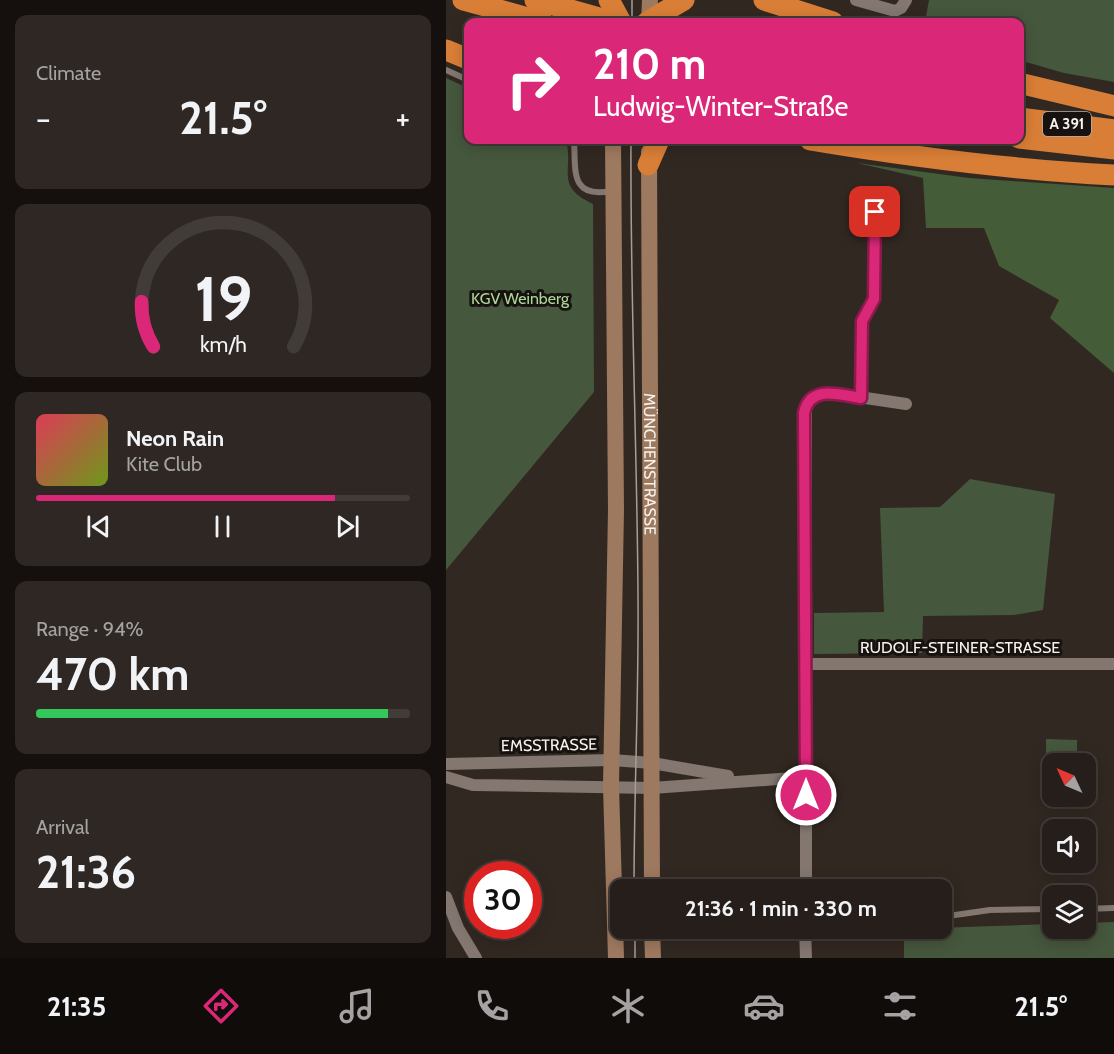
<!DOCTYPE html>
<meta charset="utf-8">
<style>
:root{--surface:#261e1a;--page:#2e2723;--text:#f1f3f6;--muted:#a4a2a2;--line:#423c39;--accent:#db2777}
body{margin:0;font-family:Cabin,sans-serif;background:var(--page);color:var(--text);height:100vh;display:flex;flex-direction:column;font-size:22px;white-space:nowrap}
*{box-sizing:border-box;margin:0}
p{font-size:20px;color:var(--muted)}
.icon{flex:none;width:33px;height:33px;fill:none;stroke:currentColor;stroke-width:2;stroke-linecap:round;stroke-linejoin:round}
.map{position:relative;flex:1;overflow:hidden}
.drawer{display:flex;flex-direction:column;gap:15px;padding:15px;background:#15100e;width:446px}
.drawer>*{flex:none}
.top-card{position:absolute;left:18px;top:18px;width:560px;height:126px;border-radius:12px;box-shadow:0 3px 15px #0003,0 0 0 2px var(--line);background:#db2777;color:#fff;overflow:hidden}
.needle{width:39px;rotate:314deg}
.buttons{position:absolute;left:596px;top:753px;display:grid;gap:12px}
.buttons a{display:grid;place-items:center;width:54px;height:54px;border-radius:12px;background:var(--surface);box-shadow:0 3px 15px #0003,0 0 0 2px var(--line);font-size:30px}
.speed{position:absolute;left:18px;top:861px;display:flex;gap:12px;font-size:30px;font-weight:700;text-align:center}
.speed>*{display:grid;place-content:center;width:78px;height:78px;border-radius:50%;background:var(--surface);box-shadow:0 3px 15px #0003,0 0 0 2px var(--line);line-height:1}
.speed .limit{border:9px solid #d22;background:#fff;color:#111}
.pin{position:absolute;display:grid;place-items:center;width:51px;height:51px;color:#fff;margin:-26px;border-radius:12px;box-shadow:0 3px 9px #0006}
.me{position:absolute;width:66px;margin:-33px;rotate:0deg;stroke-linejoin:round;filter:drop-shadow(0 0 4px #0008)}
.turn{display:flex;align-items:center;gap:21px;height:126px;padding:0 30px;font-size:27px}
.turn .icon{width:78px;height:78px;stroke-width:2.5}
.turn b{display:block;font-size:42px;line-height:51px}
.big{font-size:45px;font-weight:800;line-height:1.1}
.drawer .tile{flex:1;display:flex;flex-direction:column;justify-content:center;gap:9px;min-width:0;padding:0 21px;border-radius:12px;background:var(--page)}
.drawer .dial{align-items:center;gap:0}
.dial svg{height:156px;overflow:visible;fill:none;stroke:var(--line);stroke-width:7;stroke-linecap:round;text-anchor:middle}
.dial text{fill:var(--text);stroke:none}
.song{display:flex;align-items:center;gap:18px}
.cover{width:72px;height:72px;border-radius:9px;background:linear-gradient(135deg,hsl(350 70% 55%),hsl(80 70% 35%))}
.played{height:6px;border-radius:3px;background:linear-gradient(90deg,var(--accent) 80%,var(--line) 80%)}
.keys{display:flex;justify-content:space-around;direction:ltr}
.heat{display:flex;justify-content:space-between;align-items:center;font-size:33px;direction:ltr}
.charge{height:9px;border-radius:4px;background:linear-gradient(90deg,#34c759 94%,var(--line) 0)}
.trip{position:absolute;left:164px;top:879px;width:342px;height:60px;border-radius:12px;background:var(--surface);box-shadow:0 3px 15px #0003,0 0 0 2px var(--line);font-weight:800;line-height:60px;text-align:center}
.menu{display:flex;height:96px;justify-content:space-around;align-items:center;background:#0f0c0a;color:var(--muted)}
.menu .icon{width:42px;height:42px}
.menu .active{color:var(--accent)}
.menu b{font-size:27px;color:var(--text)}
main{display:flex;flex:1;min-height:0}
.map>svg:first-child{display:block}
.green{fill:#45573c}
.forest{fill:#445c37}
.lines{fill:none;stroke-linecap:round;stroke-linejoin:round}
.lane{stroke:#837770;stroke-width:6}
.street{stroke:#837770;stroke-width:12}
.secondary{stroke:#9d795f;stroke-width:16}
.highway{stroke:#d97e36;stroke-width:21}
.tram{stroke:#a69e99;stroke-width:1.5}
.route-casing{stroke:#8e194d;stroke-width:15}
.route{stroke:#db2777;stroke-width:10}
.labels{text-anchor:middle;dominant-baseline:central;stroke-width:6;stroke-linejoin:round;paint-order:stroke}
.shield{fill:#17120f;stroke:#b4afaa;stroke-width:1.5}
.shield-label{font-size:15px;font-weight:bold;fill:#f8f2ed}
.park-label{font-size:16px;fill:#add798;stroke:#17120f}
.street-label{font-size:16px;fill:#f8f2ed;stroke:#17120f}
</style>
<main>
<section class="drawer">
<div class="tile"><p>Climate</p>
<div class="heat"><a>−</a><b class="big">21.5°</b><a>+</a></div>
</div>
<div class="tile dial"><svg viewBox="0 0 100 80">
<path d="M14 69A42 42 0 1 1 86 69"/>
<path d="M14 69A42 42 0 0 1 8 46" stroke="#db2777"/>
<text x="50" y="56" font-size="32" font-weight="700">19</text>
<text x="50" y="72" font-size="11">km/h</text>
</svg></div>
<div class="tile">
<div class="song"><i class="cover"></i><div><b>Neon Rain</b><p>Kite Club</p></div></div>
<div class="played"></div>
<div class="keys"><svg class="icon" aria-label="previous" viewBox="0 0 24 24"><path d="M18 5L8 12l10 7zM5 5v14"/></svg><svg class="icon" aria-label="pause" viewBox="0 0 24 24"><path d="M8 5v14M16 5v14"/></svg><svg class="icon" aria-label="next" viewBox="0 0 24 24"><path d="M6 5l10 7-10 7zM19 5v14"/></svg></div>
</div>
<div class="tile"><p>Range · 94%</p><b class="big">470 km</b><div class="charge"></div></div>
<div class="tile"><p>Arrival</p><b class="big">21:36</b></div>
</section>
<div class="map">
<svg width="669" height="958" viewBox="0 0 669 958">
<rect width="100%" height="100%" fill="#322822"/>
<!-- green -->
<g class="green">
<polygon points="483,0 668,0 668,82 618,73 573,60 573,22 479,22"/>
<path d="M0 78 22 88V140H120C128 171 108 186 147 204L148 392 0 570Z"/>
<polygon points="524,479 609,494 597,610 568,615 477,616 476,653 368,654 368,613 438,612 434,508 494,507"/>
<polygon points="600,739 631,740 631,758 600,758"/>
<polygon points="668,922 668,958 458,958 458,929 606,924 606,928 639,928 639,923"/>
</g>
<!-- forest -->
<polygon class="forest" points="411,163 523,178 668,188 668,373 604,318 613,300 553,266 538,228 480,228 477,178"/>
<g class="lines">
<!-- lane -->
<g class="lane">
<polyline points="0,70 22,80"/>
<path d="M128 140C130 169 123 199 165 191"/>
<polyline points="415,397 416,321 428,299 429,212"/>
<polyline points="639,909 667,908"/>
<polyline points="495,917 544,910 606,909"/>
</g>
<!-- street -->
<g class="street">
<polyline points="410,0 449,11 455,8 460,0"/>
<polyline points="359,664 669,664"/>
<polyline points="0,764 166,760 206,763 282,776"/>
<polyline points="0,777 27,785 206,788 360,777"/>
<polyline points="360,890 360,405 368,396 386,393 460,404"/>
<polyline points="0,897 12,928 30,958"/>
<polyline points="359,928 360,958"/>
</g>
<!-- secondary -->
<g class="secondary">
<polyline points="203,22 204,0"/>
<polyline points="167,140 170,510 165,786 170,958"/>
<path id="s1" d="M203 152 206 890"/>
<polyline points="206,928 207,958"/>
</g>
<!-- highway -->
<g class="highway">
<polyline points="17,0 97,22"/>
<polyline points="89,0 168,22"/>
<polyline points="163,0 175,22"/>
<polyline points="318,0 387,22"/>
<polyline points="201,22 238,0"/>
<polyline points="0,50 22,59"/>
<polyline points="573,83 669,106"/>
<polyline points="573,118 669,130"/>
<polyline points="573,138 669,149"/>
<path d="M364 140C466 157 566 170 669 175"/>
<polyline points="202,165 213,140"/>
</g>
<!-- tram -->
<g class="tram">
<polyline points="186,22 186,0"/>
<path d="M185 140C184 291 191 443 192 594 193 693 188 791 188 890"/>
<polyline points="189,928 189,958"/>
</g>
</g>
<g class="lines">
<!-- route casing -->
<g class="route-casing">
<path id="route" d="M360 795 358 413C364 384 394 395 415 398L416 321 428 299 429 212"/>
</g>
<!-- route -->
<use href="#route" class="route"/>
</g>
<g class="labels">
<!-- shield labels -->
<rect class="shield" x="597" y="112" width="48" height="24" rx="4.5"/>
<g class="shield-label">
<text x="621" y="124">A 391</text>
</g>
<!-- park labels -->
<g class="park-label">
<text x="74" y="298">KGV Weinberg</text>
</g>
<!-- street labels -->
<g class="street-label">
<text stroke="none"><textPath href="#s1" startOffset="312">MÜNCHENSTRASSE</textPath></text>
<text x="514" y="647">RUDOLF-STEINER-STRASSE</text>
<text transform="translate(103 745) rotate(-1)">EMSSTRASSE</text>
</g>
</g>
</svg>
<div class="buttons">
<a><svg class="needle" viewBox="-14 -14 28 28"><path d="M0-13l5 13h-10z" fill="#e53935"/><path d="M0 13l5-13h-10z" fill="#a4a2a2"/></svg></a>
<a><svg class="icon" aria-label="sound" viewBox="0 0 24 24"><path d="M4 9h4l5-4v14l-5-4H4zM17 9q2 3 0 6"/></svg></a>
<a><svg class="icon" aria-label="layers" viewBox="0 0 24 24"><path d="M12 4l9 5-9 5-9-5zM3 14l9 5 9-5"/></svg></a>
</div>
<div class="speed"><div class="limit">30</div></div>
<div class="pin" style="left:429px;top:212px;background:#d93025"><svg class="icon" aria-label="arrive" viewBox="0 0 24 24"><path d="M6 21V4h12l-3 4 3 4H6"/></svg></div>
<svg class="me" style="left:360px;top:795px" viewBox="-20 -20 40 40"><circle r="17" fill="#db2777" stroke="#fff" stroke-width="3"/><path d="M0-11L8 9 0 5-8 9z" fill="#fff"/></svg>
<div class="trip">21:36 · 1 min · 330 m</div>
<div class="top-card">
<div class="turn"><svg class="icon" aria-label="right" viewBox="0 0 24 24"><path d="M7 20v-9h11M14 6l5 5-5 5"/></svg><div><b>210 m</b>Ludwig-Winter-Straße</div></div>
</div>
</div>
</main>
<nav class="menu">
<b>21:35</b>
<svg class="icon active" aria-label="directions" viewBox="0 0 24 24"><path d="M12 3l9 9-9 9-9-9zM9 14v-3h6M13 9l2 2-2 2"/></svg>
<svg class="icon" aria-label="music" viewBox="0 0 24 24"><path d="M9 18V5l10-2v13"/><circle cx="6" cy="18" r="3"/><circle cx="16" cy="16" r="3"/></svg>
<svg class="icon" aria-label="phone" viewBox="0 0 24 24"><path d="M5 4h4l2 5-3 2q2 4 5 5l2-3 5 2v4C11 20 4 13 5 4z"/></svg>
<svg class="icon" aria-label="climate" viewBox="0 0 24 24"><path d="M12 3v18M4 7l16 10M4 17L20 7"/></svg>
<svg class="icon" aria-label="car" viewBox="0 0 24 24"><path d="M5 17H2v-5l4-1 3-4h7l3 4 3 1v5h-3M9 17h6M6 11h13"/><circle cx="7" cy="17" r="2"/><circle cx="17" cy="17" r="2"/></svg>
<svg class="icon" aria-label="filters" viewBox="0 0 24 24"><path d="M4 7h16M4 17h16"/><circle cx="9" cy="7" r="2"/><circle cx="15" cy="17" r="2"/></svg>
<b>21.5°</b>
</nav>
